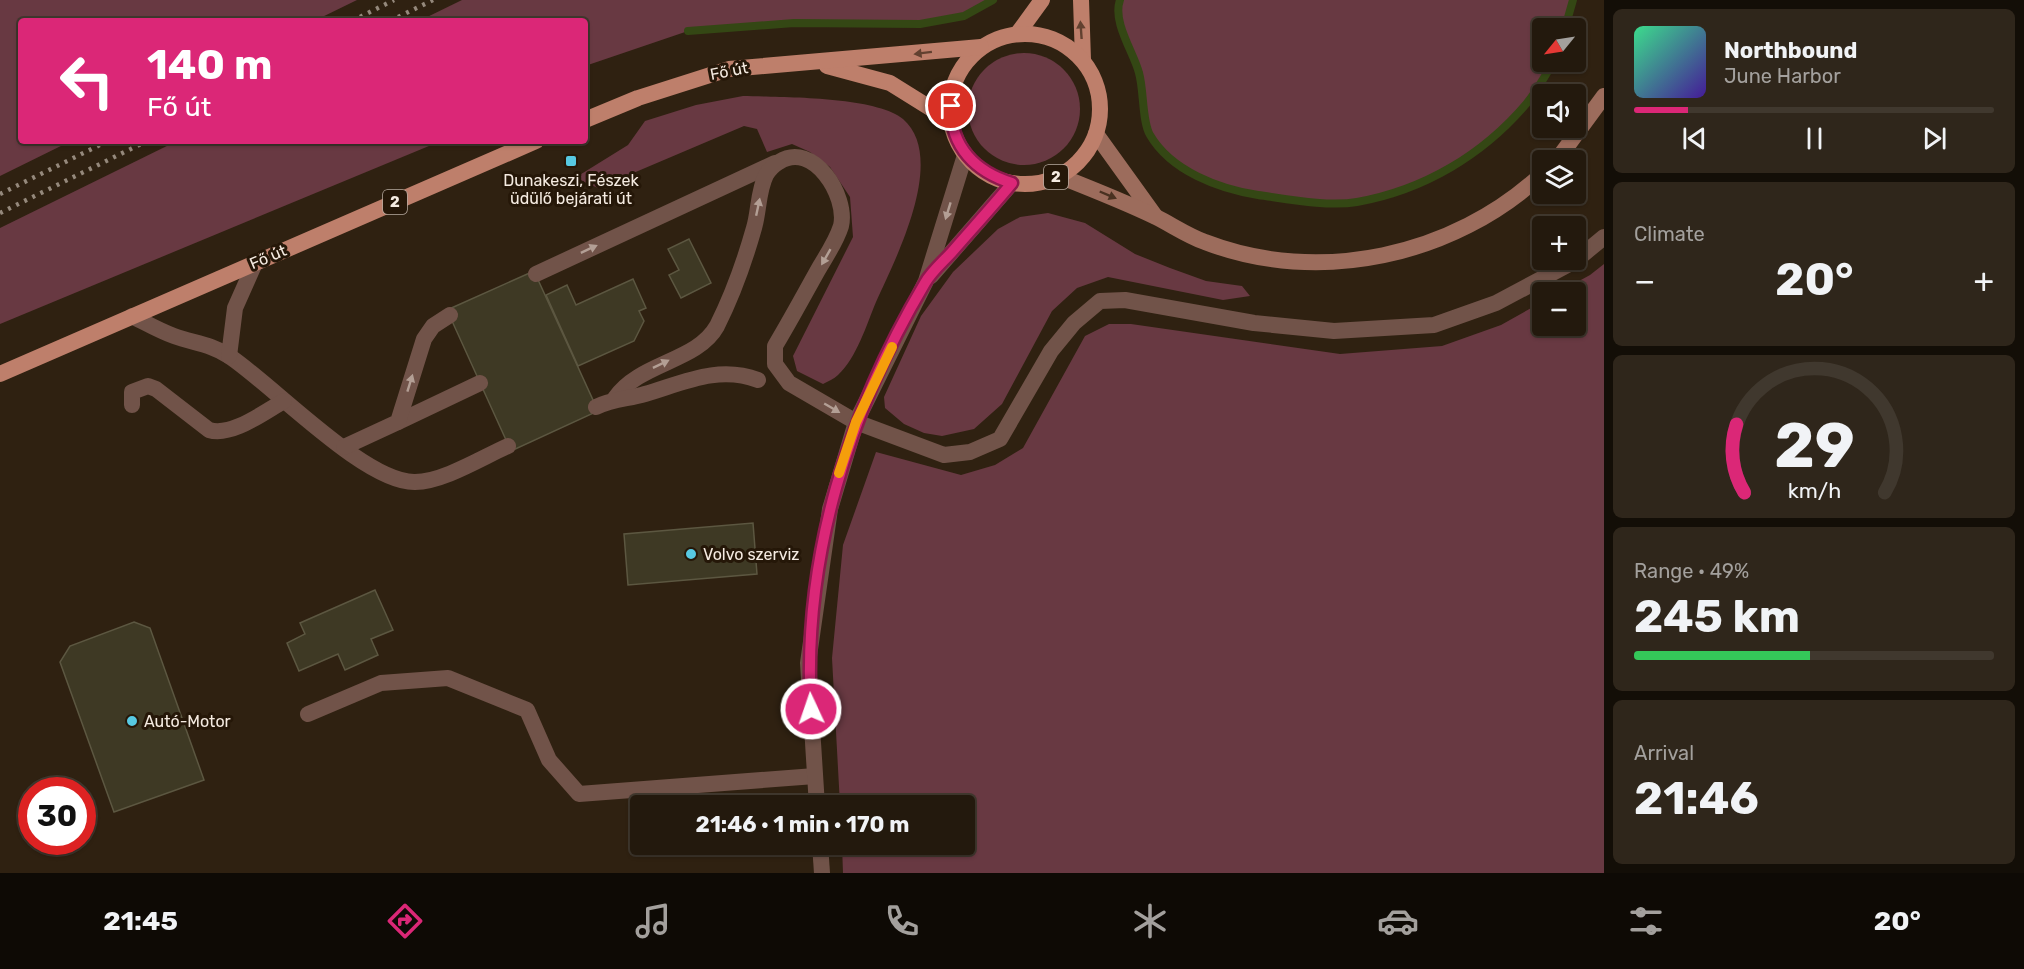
<!DOCTYPE html>
<meta charset="utf-8">
<style>
:root{--surface:#23190d;--page:#2f261b;--text:#f1f3f6;--muted:#a3a09d;--line:#40382e;--accent:#db2777}
body{margin:0;font-family:Rubik,sans-serif;background:var(--page);color:var(--text);height:100vh;display:flex;flex-direction:column;font-size:22px;white-space:nowrap}
*{box-sizing:border-box;margin:0}
p{font-size:20px;color:var(--muted)}
.icon{flex:none;width:33px;height:33px;fill:none;stroke:currentColor;stroke-width:2;stroke-linecap:round;stroke-linejoin:round}
.map{position:relative;flex:1;overflow:hidden}
.drawer{display:flex;flex-direction:column;gap:9px;padding:9px;background:#130e07;width:420px}
.drawer>*{flex:none}
.top-card{position:absolute;left:18px;top:18px;width:570px;height:126px;border-radius:6px;box-shadow:0 2px 4px #0004,0 0 0 2px var(--line);background:#db2777;color:#fff;overflow:hidden}
.needle{width:39px;rotate:240deg}
.controls{position:absolute;left:1532px;top:18px;display:grid;gap:12px}
.controls a{display:grid;place-items:center;width:54px;height:54px;border-radius:6px;background:var(--surface);box-shadow:0 2px 4px #0004,0 0 0 2px var(--line);font-size:30px}
.speed{position:absolute;left:18px;top:777px;display:flex;gap:12px;font-size:30px;font-weight:700;text-align:center}
.speed>*{display:grid;place-content:center;width:78px;height:78px;border-radius:50%;background:var(--surface);box-shadow:0 2px 4px #0004,0 0 0 2px var(--line);line-height:1}
.speed .limit{border:9px solid #d22;background:#fff;color:#111}
.pin{position:absolute;display:grid;place-items:center;width:51px;height:51px;color:#fff;margin:-26px;border:3px solid #fff;border-radius:50%;box-shadow:0 2px 6px #0007}
.me{position:absolute;width:66px;margin:-33px;rotate:357deg;stroke-linejoin:round;filter:drop-shadow(0 0 4px #0008)}
.turn{display:flex;align-items:center;gap:21px;height:126px;padding:0 30px;font-size:27px}
.turn .icon{width:78px;height:78px;stroke-width:2.5}
.turn b{display:block;font-size:42px;line-height:51px}
.big{font-size:45px;font-weight:700;line-height:1.1}
.drawer .card{flex:1;display:flex;flex-direction:column;justify-content:center;gap:9px;min-width:0;padding:0 21px;border-radius:9px;background:var(--page)}
.drawer .dial{align-items:center;gap:0}
.dial svg{height:156px;overflow:visible;fill:none;stroke:var(--line);stroke-width:7;stroke-linecap:round;text-anchor:middle}
.dial text{fill:var(--text);stroke:none}
.song{display:flex;align-items:center;gap:18px}
.cover{width:72px;height:72px;border-radius:9px;background:linear-gradient(135deg,hsl(150 70% 55%),hsl(260 70% 35%))}
.played{height:6px;border-radius:3px;background:linear-gradient(90deg,var(--accent) 15%,var(--line) 15%)}
.keys{display:flex;justify-content:space-around;direction:ltr}
.heat{display:flex;justify-content:space-between;align-items:center;font-size:33px;direction:ltr}
.charge{height:9px;border-radius:4px;background:linear-gradient(90deg,#34c759 49%,var(--line) 0)}
.trip{position:absolute;left:630px;top:795px;width:345px;height:60px;border-radius:6px;background:var(--surface);box-shadow:0 2px 4px #0004,0 0 0 2px var(--line);font-weight:700;line-height:60px;text-align:center}
.dock{display:flex;height:96px;justify-content:space-around;align-items:center;background:#0e0a05;color:var(--muted)}
.dock .icon{width:42px;height:42px}
.dock .current{color:var(--accent)}
.dock b{font-size:27px;color:var(--text)}
main{display:flex;flex:1;min-height:0}
.map>svg:first-child{display:block}
.green{fill:#683942}
.lines{fill:none;stroke-linecap:round;stroke-linejoin:round}
.stream{stroke:#344714;stroke-width:8}
.building{fill:#3e3924;stroke:#5c5741;stroke-width:1.5}
.service{stroke:#715349;stroke-width:16}
.minor{stroke:#715349;stroke-width:16}
.secondary{stroke:#9c6c5c;stroke-width:16}
.primary{stroke:#be7f6b;stroke-width:16}
.rail{stroke:#95897c;stroke-width:4.5;stroke-dasharray:3 6;stroke-linecap:butt}
.oneway{fill:#624130}
.oneway2{fill:#493121}
.oneway3{fill:#b39f95}
.route-casing{stroke:#8e194d;stroke-width:15}
.route{stroke:#db2777;stroke-width:10}
.slow{stroke:#f59e0b;stroke-width:10}
.poi-dot{fill:#57c9e2;stroke:#251708;stroke-width:2}
.labels{text-anchor:middle;dominant-baseline:central;stroke-width:6;stroke-linejoin:round;paint-order:stroke}
.shield{fill:#251708;stroke:#b7aba0;stroke-width:1.5}
.shield-label{font-size:15px;font-weight:bold;fill:#f5ebe1}
.street-label{font-size:16px;fill:#f5ebe1;stroke:#251708}
.poi-label{font-size:16px;fill:#f5ebe1;stroke:#251708;text-anchor:start}
</style>
<main>
<div class="map">
<svg width="1604" height="873" viewBox="0 0 1604 873">
<rect width="100%" height="100%" fill="#2f2111"/>
<!-- green -->
<g class="green">
<polygon points="0,0 357,0 314,21 21,21 21,141 71,141 0,176"/>
<polygon points="462,0 993,0 964,16 920,24 794,23 688,31 585,66 585,21 419,21"/>
<path d="M1120 0H1573L1565 28H1542V62H1554C1545 75 1537 91 1527 103 1483 155 1424 190 1357 202 1328 207 1287 199 1258 195 1219 189 1171 171 1150 135 1142 122 1144 90 1139 73 1134 53 1112 22 1120 0Z"/>
<circle cx="1024" cy="109" r="56"/>
<path d="M743 96C780 97 876 96 903 119 948 158 895 260 876 302 866 326 857 357 838 375 834 379 828 381 823 384L797 371 793 356 853 237 850 197 830 167 810 152 792 144 767 152 757 129 744 126 598 188 582 181 578 176 628 145 645 121 696 105Z"/>
<polygon points="177,141 441,141 0,324 0,228"/>
<polygon points="1048,213 1085,223 1135,254 1170,268 1206,281 1242,286 1250,296 1223,300 1108,277 1077,288 1052,311 1002,404 974,429 942,436 924,433 904,424 885,408 884,397 921,316 953,272 998,229 1020,217"/>
<polygon points="1604,264 1604,873 843,873 842,845 964,844 964,806 840,805 832,658 843,545 876,452 961,475 995,465 1023,448 1085,336 1109,324 1131,324 1340,354 1442,346 1501,325 1542,302 1542,326 1575,326 1575,292 1559,292 1590,275"/>
</g>
<g class="lines">
<!-- stream -->
<g class="stream">
<path d="M1120 0C1112 22 1134 53 1139 73 1144 90 1142 122 1150 135 1171 171 1219 189 1258 195 1287 199 1328 207 1357 202 1424 190 1483 155 1527 103 1537 91 1545 75 1554 62"/>
<polyline points="1565,28 1573,0"/>
<polyline points="688,31 794,23 920,24 964,16 993,0"/>
</g>
</g>
<!-- building -->
<g class="building">
<polygon points="689,239 711,283 681,298 669,275 679,270 668,249"/>
<polygon points="534,271 598,411 511,451 447,310"/>
<polygon points="633,279 646,308 639,311 644,321 634,341 578,366 546,295 567,285 576,305"/>
<polygon points="753,523 757,574 628,585 624,534"/>
<polygon points="375,590 393,630 371,639 378,655 345,670 338,654 299,671 287,643 305,634 300,623"/>
<polygon points="134,622 150,628 204,780 114,812 60,662 70,646"/>
</g>
<g class="lines">
<!-- service -->
<g class="service">
<polyline points="536,274 775,163"/>
<path d="M132 316C146 323 160 331 174 336 193 343 211 344 229 356 273 385 365 483 415 482 443 482 483 457 508 446"/>
<polyline points="229,356 235,308 255,263"/>
<path d="M615 398C640 362 697 362 717 326 732 296 745 260 754 228 759 211 758 191 766 175 769 170 774 165 779 162 813 140 848 196 841 226 836 242 826 256 818 270 804 295 790 321 775 346V364L789 383 856 422 944 455 970 452 1000 439 1051 351 1074 323 1100 301 1125 300 1254 323 1334 331 1434 325 1496 303 1575 261 1604 237"/>
<path d="M132 405V392L148 386 156 389 209 430C232 437 264 412 284 401"/>
<path d="M596 407C613 399 628 399 645 394 683 383 718 365 758 380"/>
<polyline points="398,422 480,383"/>
<polyline points="344,447 398,422 424,339 433,326 450,315"/>
<polyline points="308,714 381,683 448,678 527,710 549,760 579,794 815,776"/>
</g>
<!-- minor -->
<g class="minor">
<polyline points="931,276 1012,183"/>
<polyline points="817,806 808,663 830,509 856,422 926,281 965,155"/>
<polyline points="820,844 822,873"/>
</g>
<!-- secondary -->
<g class="secondary">
<polyline points="1096,134 1155,216"/>
<polyline points="1557,160 1604,96"/>
<path d="M1059 176C1092 189 1125 202 1156 217 1172 225 1188 236 1205 242 1319 286 1454 256 1542 174"/>
</g>
<!-- primary -->
<g class="primary">
<polyline points="1081,0 1083,60"/>
<polyline points="1018,33 1042,0"/>
<circle cx="1025" cy="109" r="75"/>
<polyline points="827,66 890,83 951,121"/>
<polyline points="585,120 638,98 729,69 981,47"/>
<polyline points="0,374 536,141"/>
</g>
<!-- rail -->
<g class="rail">
<polyline points="352,21 394,0"/>
<polyline points="390,21 433,0"/>
<polyline points="0,194 108,141"/>
<polyline points="0,213 147,141"/>
</g>
</g>
<!-- one-way arrows -->
<defs><path id="oneway-solid" d="M-6-.8H1V-3.2L6.5 0L1 3.2V.8H-6Z" transform="scale(1.5)"/></defs>
<g class="oneway">
<use href="#oneway-solid" transform="translate(1081 30) rotate(-94)"/>
<use href="#oneway-solid" transform="translate(923 53) rotate(173)"/>
</g>
<use class="oneway2" href="#oneway-solid" transform="translate(1108 195) rotate(23)"/>
<g class="oneway3">
<use href="#oneway-solid" transform="translate(758 207) rotate(-78)"/>
<use href="#oneway-solid" transform="translate(948 211) rotate(107)"/>
<use href="#oneway-solid" transform="translate(589 249) rotate(-25)"/>
<use href="#oneway-solid" transform="translate(826 257) rotate(120)"/>
<use href="#oneway-solid" transform="translate(661 364) rotate(-26)"/>
<use href="#oneway-solid" transform="translate(410 383) rotate(-73)"/>
<use href="#oneway-solid" transform="translate(832 408) rotate(30)"/>
</g>
<g class="lines">
<!-- route casing -->
<g class="route-casing">
<path id="route" d="M811 709C802 558 849 411 925 283 932 271 943 262 952 252 972 229 993 206 1012 183 976 172 950 147 951 106"/>
</g>
<!-- route -->
<use href="#route" class="route"/>
<!-- slow -->
<polyline class="slow" points="839,473 856,422 892,347"/>
</g>
<!-- markers -->
<g class="poi-dot">
<rect x="565" y="155" width="12" height="12" rx="3"/>
<circle cx="691" cy="554" r="6"/>
<circle cx="132" cy="721" r="6"/>
</g>
<g class="labels">
<!-- shield labels -->
<g class="shield">
<rect x="1044" y="165" width="24" height="24" rx="4.5"/>
<rect x="383" y="190" width="24" height="24" rx="4.5"/>
</g>
<g class="shield-label">
<text x="1056" y="177">2</text>
<text x="395" y="202">2</text>
</g>
<!-- street labels -->
<g class="street-label">
<text transform="translate(729 71) rotate(-11)">Fő út</text>
<text transform="translate(268 257) rotate(-23)">Fő út</text>
</g>
<!-- poi labels -->
<g class="poi-label">
<text x="571" y="180" text-anchor="middle">Dunakeszi, Fészek<tspan x="571" dy="18">üdülő bejárati út</tspan></text>
<text x="703" y="554">Volvo szerviz</text>
<text x="144" y="721">Autó-Motor</text>
</g>
</g>
</svg>
<div class="controls">
<a><svg class="needle" viewBox="-14 -14 28 28"><path d="M0-13l5 13h-10z" fill="#e53935"/><path d="M0 13l5-13h-10z" fill="#a3a09d"/></svg></a>
<a><svg class="icon" aria-label="sound" viewBox="0 0 24 24"><path d="M4 9h4l5-4v14l-5-4H4zM17 9q2 3 0 6"/></svg></a>
<a><svg class="icon" aria-label="layers" viewBox="0 0 24 24"><path d="M12 4l9 5-9 5-9-5zM3 14l9 5 9-5"/></svg></a>
<a>+</a>
<a>−</a>
</div>
<div class="speed"><div class="limit">30</div></div>
<div class="pin" style="left:951px;top:106px;background:#d93025"><svg class="icon" aria-label="arrive" viewBox="0 0 24 24"><path d="M6 21V4h12l-3 4 3 4H6"/></svg></div>
<svg class="me" style="left:811px;top:709px" viewBox="-20 -20 40 40"><circle r="17" fill="#db2777" stroke="#fff" stroke-width="3"/><path d="M0-11L8 9 0 5-8 9z" fill="#fff"/></svg>
<div class="trip">21:46 · 1 min · 170 m</div>
<div class="top-card">
<div class="turn"><svg class="icon" aria-label="left" viewBox="0 0 24 24"><path d="M17 20v-9H6M10 6l-5 5 5 5"/></svg><div><b>140 m</b>Fő út</div></div>
</div>
</div>
<section class="drawer">
<div class="card">
<div class="song"><i class="cover"></i><div><b>Northbound</b><p>June Harbor</p></div></div>
<div class="played"></div>
<div class="keys"><svg class="icon" aria-label="previous" viewBox="0 0 24 24"><path d="M18 5L8 12l10 7zM5 5v14"/></svg><svg class="icon" aria-label="pause" viewBox="0 0 24 24"><path d="M8 5v14M16 5v14"/></svg><svg class="icon" aria-label="next" viewBox="0 0 24 24"><path d="M6 5l10 7-10 7zM19 5v14"/></svg></div>
</div>
<div class="card"><p>Climate</p>
<div class="heat"><a>−</a><b class="big">20°</b><a>+</a></div>
</div>
<div class="card dial"><svg viewBox="0 0 100 80">
<path d="M14 69A42 42 0 1 1 86 69"/>
<path d="M14 69A42 42 0 0 1 10 34" stroke="#db2777"/>
<text x="50" y="56" font-size="32" font-weight="700">29</text>
<text x="50" y="72" font-size="11">km/h</text>
</svg></div>
<div class="card"><p>Range · 49%</p><b class="big">245 km</b><div class="charge"></div></div>
<div class="card"><p>Arrival</p><b class="big">21:46</b></div>
</section>
</main>
<nav class="dock">
<b>21:45</b>
<svg class="icon current" aria-label="directions" viewBox="0 0 24 24"><path d="M12 3l9 9-9 9-9-9zM9 14v-3h6M13 9l2 2-2 2"/></svg>
<svg class="icon" aria-label="music" viewBox="0 0 24 24"><path d="M9 18V5l10-2v13"/><circle cx="6" cy="18" r="3"/><circle cx="16" cy="16" r="3"/></svg>
<svg class="icon" aria-label="phone" viewBox="0 0 24 24"><path d="M5 4h4l2 5-3 2q2 4 5 5l2-3 5 2v4C11 20 4 13 5 4z"/></svg>
<svg class="icon" aria-label="climate" viewBox="0 0 24 24"><path d="M12 3v18M4 7l16 10M4 17L20 7"/></svg>
<svg class="icon" aria-label="car" viewBox="0 0 24 24"><path d="M5 17H2v-5l4-1 3-4h7l3 4 3 1v5h-3M9 17h6M6 11h13"/><circle cx="7" cy="17" r="2"/><circle cx="17" cy="17" r="2"/></svg>
<svg class="icon" aria-label="filters" viewBox="0 0 24 24"><path d="M4 7h16M4 17h16"/><circle cx="9" cy="7" r="2"/><circle cx="15" cy="17" r="2"/></svg>
<b>20°</b>
</nav>
